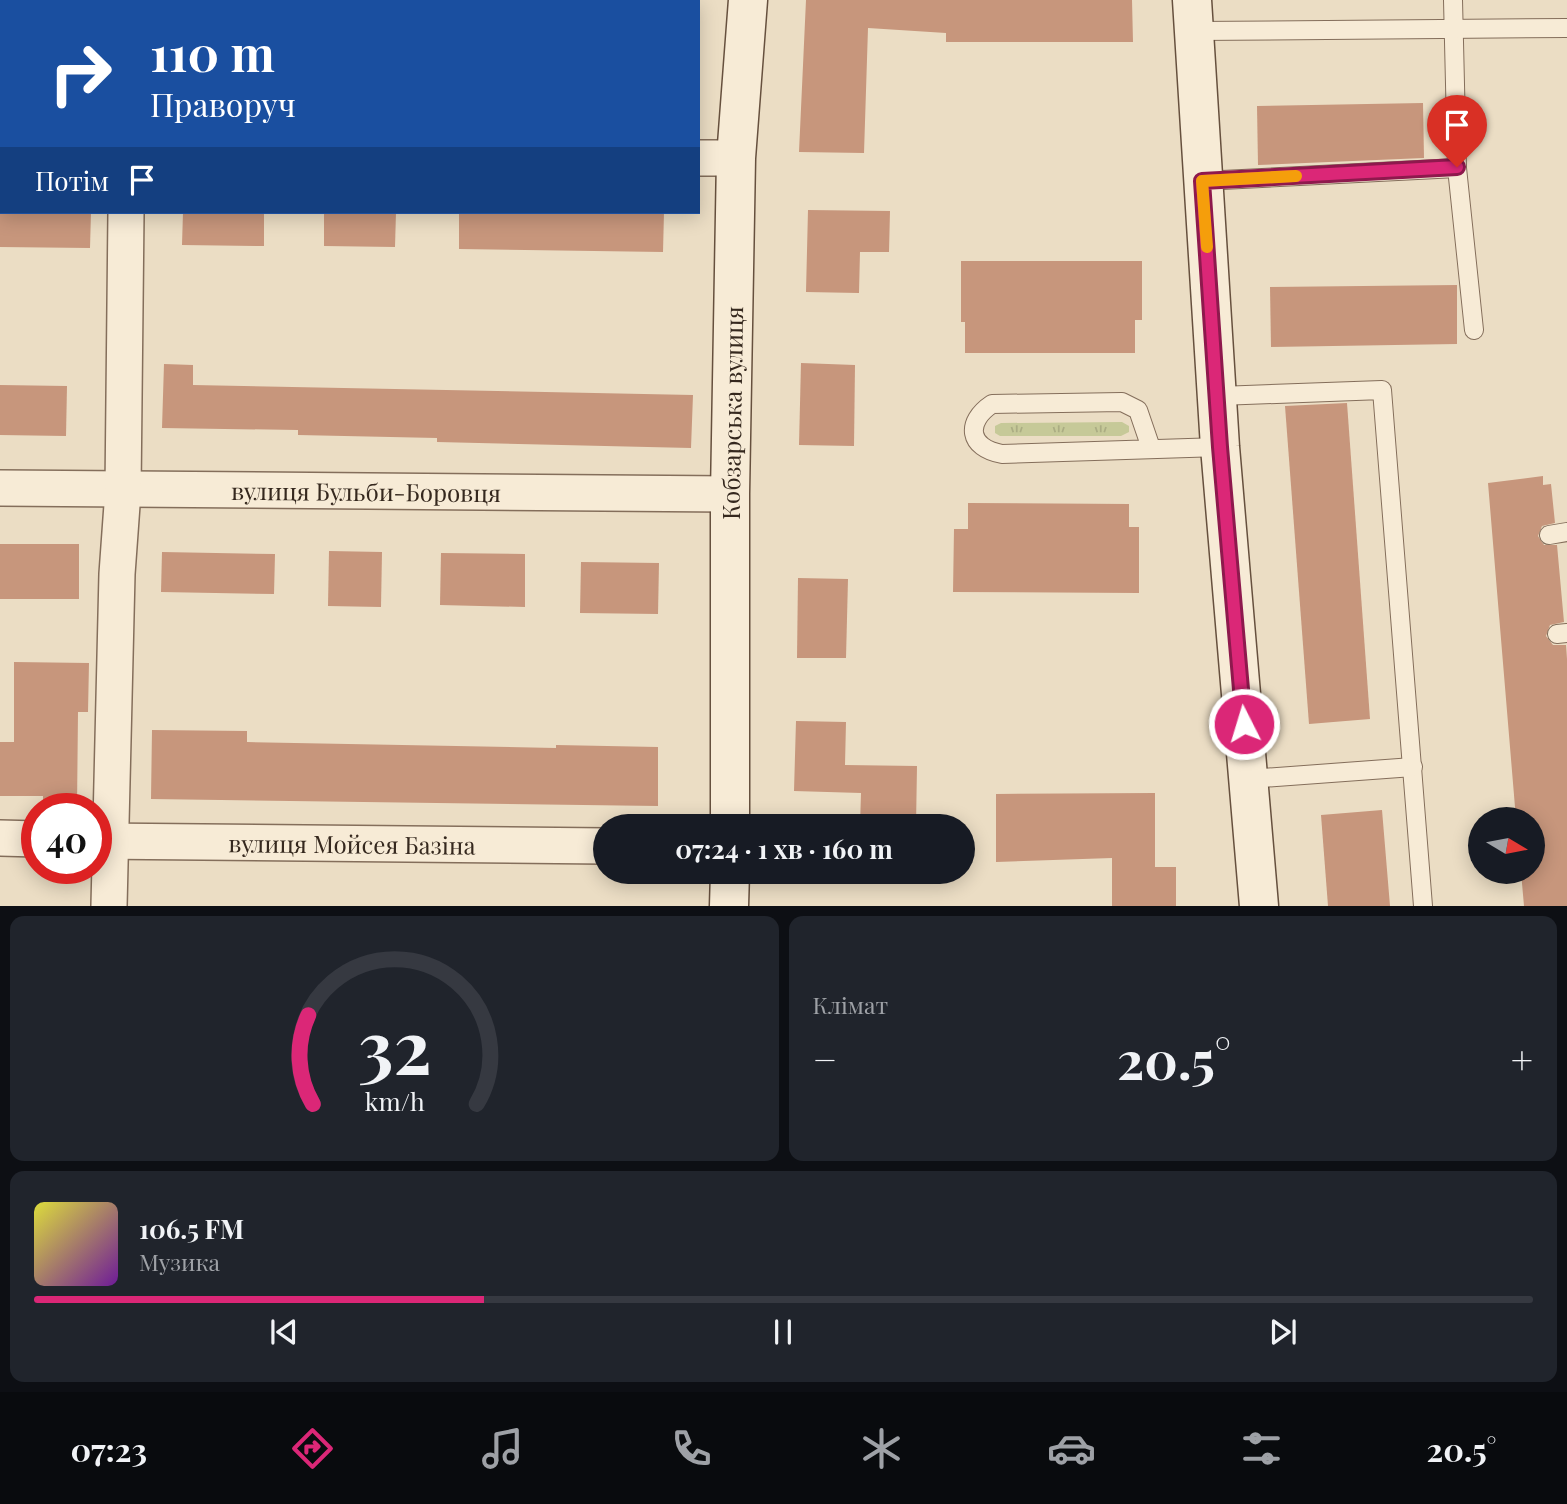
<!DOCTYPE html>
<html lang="uk">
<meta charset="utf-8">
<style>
:root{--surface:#171b24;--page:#20242c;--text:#f1f3f6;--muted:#9ea1a6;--line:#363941;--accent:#db2777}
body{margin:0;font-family:"Playfair Display",serif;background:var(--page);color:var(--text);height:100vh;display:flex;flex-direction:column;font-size:26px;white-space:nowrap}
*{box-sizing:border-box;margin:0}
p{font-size:23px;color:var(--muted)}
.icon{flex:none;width:38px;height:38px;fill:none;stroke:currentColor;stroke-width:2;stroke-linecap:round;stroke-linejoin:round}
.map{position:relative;height:906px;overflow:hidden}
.panel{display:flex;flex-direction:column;gap:10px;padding:10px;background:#0d0f14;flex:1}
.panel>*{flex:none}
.hud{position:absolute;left:0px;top:0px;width:700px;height:214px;box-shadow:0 4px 18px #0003;background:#1a4fa0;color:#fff;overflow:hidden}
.needle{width:46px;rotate:100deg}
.controls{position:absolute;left:1468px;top:807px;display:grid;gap:14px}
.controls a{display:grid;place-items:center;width:77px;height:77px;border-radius:50%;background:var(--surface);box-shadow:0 4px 18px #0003;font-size:35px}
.speed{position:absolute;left:21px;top:793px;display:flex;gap:14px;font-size:35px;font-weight:700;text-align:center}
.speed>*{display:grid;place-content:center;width:91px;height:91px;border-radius:50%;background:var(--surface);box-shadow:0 4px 18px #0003;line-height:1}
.speed .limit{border:10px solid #d22;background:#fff;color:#111}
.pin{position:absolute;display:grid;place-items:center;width:60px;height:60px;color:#fff;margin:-72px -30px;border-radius:50% 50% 50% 0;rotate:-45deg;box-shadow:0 0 7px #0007}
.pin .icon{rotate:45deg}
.me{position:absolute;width:77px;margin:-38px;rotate:355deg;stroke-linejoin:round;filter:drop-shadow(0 0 5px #0008)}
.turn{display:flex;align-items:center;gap:24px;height:147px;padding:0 35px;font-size:32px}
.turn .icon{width:91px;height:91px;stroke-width:2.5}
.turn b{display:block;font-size:49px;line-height:60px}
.then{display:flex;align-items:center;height:66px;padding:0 35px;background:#0003;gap:14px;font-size:26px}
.big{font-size:52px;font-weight:700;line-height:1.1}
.panel .card{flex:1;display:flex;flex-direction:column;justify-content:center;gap:10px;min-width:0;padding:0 24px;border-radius:14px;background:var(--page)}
.panel .dial{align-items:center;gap:0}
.dial svg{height:182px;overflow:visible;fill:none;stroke:var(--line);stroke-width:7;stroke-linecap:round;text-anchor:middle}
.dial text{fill:var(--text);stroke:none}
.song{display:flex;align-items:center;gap:21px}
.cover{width:84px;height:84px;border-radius:10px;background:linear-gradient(135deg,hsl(60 70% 55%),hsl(280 70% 35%))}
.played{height:7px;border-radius:4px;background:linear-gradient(90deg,var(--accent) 30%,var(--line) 30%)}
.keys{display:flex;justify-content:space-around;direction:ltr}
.heat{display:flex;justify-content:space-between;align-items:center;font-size:38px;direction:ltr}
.panel .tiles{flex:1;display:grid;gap:10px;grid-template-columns:1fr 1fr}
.card:last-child{grid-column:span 2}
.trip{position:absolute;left:593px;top:814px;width:382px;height:70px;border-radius:35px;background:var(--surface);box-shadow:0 4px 18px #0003;font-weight:700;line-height:70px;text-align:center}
.tabs{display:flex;height:112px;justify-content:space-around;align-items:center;background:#090b0e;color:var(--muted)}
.tabs .icon{width:49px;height:49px}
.tabs .current{color:var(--accent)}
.tabs b{font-size:32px;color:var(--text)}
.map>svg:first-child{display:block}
.grass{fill:url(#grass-tufts)}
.building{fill:#c7967c}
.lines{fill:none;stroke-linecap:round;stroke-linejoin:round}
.lane-casing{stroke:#846e5b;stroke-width:20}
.street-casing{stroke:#846e5b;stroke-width:38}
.secondary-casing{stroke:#66503e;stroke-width:41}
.lane{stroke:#f7ebd6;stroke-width:18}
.street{stroke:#f7ebd6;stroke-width:35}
.secondary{stroke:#f7ebd6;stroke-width:38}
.route-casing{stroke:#8e194d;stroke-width:18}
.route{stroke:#db2777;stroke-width:12}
.slow{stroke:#f59e0b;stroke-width:12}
.labels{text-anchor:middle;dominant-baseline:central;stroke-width:7;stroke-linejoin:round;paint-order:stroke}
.street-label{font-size:24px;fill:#35281e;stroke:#f3e7d3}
</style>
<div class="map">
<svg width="1567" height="906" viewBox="0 0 1567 906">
<defs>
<pattern id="grass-tufts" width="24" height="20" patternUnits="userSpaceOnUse" patternTransform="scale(1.75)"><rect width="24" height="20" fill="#c6c998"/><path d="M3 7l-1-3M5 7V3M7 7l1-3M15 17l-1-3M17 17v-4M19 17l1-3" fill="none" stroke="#abad83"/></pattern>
</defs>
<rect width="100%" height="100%" fill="#ebddc4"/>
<!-- grass -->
<polygon class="grass" points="1122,422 1129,426 1129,432 1121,436 1000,436 995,433 995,426 1001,423"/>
<!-- building -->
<g class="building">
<polygon points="806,0 1132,0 1133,42 946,42 946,33 868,28 864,153 799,152"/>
<polygon points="1423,103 1424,158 1258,165 1257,106"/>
<polygon points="808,210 890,211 889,252 860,252 859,293 806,292"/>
<polygon points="0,212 91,212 90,248 0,247"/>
<polygon points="183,212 264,212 264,246 182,245"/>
<polygon points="324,212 396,212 395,247 324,246"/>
<polygon points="459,212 664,212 663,252 459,249"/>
<polygon points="961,261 1142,261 1142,320 1135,320 1135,353 965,353 965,322 961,322"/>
<polygon points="1457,285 1457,344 1271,347 1270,287"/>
<polygon points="801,363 855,365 854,446 799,445"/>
<polygon points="164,364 193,365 193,385 693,395 691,448 437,442 437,438 298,435 298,430 162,428"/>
<polygon points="0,385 67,386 66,436 0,435"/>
<polygon points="1347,403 1370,719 1309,724 1285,406"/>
<polygon points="1543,476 1543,485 1551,484 1555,523 1542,526 1538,536 1544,545 1557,545 1564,622 1550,625 1546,636 1553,645 1566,645 1567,659 1567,906 1524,906 1521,872 1533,872 1533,819 1516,819 1488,483"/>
<polygon points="968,503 1129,504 1129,527 1139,527 1139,593 953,592 954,529 968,529"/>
<rect x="0" y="544" width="79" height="55"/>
<polygon points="329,551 382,552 381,607 328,606"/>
<polygon points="162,552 275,554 274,594 161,592"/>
<polygon points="441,553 525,554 525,607 440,605"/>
<polygon points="581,562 659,563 658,614 580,613"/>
<polygon points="798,578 848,579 846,658 797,658"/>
<polygon points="14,662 89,663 88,712 78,712 77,808 43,808 43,796 0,796 0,742 14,742"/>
<polygon points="796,721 846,722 845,765 917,766 916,826 860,826 861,793 794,791"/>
<polygon points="152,730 247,731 247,742 556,748 556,745 658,747 658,806 151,799"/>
<polygon points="1155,793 1155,867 1176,867 1176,906 1112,906 1112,858 996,862 996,794"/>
<polygon points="1382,810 1390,906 1328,906 1321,815"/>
</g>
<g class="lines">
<!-- lane casing -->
<g class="lane-casing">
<g id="lane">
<polyline points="1453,0 1457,168 1474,330"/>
<polyline points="1195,31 1567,28"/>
<polyline points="1202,181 1457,168"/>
<polyline points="1219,396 1382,390 1423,906"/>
<path d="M1151 448 1138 410 1122 402 992 404C965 422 968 448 1002 454L1220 447"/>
<polyline points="1549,535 1567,532"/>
<polyline points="1557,634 1567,633"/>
<polyline points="1249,779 1413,767"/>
</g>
</g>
<!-- street casing -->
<g class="street-casing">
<g id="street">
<polyline points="129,2 129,0"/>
<polyline points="0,144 2,144"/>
<polyline points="698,158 736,158"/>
<path id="s1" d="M0 488 730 494"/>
<polyline points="0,838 37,839"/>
<path id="s2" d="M96 841 606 846"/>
<polyline points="109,906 117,574 123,491 126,212"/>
</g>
</g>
<!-- secondary casing -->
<g class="secondary-casing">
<g id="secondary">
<polyline points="1192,0 1220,447 1259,906"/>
<path id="s3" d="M730 826V494L736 158 748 0"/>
<polyline points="729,906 730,872"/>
</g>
</g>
<!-- lane -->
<use href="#lane" class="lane"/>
<!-- street -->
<use href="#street" class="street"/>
<!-- secondary -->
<use href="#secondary" class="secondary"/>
</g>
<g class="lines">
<!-- route casing -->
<g class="route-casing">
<polyline id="route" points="1244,724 1220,447 1202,181 1457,167"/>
</g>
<!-- route -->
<use href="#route" class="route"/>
<!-- slow -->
<polyline class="slow" points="1207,247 1202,181 1296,176"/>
</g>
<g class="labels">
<!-- street labels -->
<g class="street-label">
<text stroke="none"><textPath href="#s3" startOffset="413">Кобзарська вулиця</textPath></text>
<text stroke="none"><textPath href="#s1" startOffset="366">вулиця Бульби-Боровця</textPath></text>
<text stroke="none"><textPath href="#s2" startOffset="256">вулиця Мойсея Базіна</textPath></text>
</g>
</g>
</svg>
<div class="controls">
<a><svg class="needle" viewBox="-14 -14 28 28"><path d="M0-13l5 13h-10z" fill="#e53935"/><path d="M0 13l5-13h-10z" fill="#9ea1a6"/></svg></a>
</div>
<div class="speed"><div class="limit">40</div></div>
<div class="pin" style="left:1457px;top:167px;background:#d93025"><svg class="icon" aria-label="arrive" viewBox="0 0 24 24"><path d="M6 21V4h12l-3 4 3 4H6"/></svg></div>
<svg class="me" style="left:1244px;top:724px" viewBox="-20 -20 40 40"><circle r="17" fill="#db2777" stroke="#fff" stroke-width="3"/><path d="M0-11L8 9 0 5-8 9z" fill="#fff"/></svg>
<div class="trip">07:24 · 1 хв · 160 m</div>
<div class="hud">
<div class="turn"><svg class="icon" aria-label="right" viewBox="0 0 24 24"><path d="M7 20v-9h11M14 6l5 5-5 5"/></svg><div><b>110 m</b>Праворуч</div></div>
<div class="then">Потім<svg class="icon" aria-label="arrive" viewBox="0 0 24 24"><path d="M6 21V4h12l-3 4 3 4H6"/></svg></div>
</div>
</div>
<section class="panel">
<div class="tiles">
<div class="card dial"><svg viewBox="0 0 100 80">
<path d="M14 69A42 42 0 1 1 86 69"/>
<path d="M14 69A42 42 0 0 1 12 30" stroke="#db2777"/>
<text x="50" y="56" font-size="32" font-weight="700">32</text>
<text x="50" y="72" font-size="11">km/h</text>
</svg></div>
<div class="card"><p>Клімат</p>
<div class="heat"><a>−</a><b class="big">20.5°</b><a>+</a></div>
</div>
<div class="card">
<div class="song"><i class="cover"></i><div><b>106.5 FM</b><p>Музика</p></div></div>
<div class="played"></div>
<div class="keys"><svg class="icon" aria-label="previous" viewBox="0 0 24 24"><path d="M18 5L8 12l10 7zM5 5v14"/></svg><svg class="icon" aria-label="pause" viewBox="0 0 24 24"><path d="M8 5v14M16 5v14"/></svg><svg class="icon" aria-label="next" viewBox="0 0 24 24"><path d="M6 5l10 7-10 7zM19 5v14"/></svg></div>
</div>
</div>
</section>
<nav class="tabs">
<b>07:23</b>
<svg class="icon current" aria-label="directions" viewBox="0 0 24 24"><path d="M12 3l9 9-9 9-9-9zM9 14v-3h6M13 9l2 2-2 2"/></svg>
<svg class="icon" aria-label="music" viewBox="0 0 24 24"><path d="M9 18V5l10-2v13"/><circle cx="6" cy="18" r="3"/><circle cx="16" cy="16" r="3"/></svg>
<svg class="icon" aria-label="phone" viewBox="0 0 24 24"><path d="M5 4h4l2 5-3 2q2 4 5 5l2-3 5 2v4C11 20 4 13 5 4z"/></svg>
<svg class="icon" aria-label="climate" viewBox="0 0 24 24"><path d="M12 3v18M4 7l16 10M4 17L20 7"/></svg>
<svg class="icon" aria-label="car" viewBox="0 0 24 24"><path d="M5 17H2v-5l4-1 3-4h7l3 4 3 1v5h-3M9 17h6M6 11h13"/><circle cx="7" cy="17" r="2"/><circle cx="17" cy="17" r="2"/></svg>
<svg class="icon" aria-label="filters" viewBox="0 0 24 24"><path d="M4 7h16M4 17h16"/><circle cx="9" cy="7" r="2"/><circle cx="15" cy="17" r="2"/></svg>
<b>20.5°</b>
</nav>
